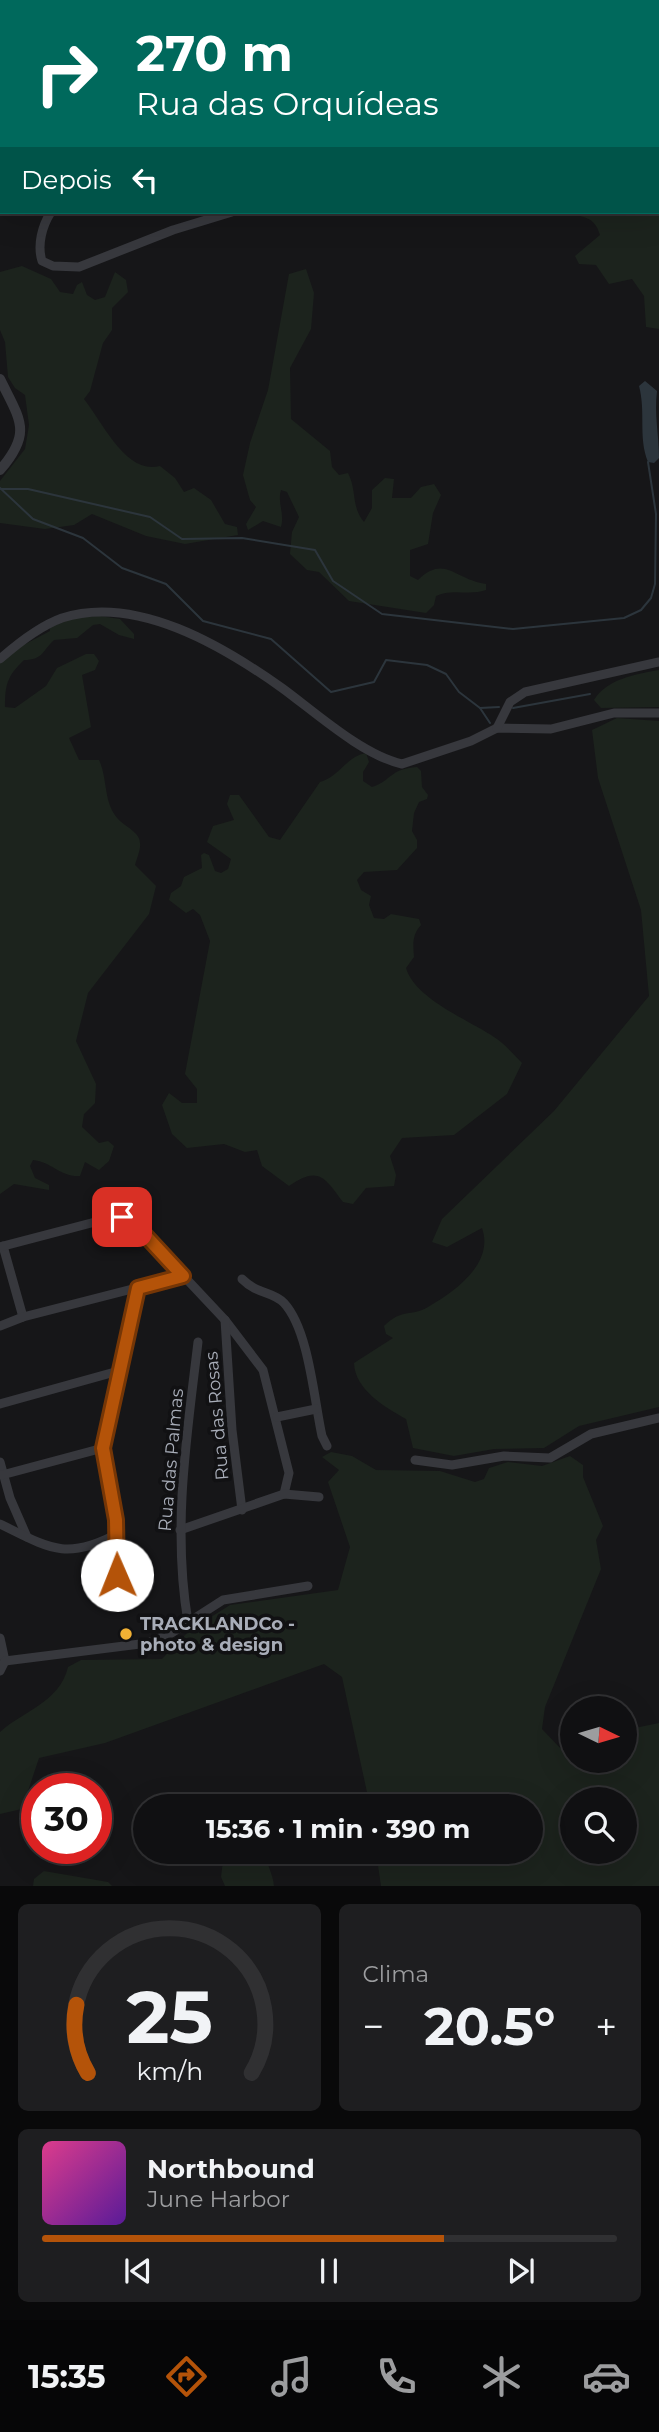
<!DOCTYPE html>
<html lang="pt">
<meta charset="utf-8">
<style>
:root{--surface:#101012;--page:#1e1e20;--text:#f1f3f6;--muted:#9c9d9f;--line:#303032;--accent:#b45309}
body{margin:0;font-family:Montserrat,sans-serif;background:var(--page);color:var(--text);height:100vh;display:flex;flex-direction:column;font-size:26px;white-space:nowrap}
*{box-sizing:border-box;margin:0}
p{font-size:23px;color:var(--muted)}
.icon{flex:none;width:38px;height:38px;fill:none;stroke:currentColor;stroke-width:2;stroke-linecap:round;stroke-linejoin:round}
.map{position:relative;height:1886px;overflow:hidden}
.details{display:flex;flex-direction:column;gap:18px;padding:18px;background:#09090a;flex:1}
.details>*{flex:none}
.hud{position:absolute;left:0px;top:0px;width:660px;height:214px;box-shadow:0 7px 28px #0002,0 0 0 2px var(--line);background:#00695c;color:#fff;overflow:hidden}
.needle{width:46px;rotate:95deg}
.fabs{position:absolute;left:560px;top:1696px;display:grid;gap:14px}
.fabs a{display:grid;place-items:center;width:77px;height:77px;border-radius:50%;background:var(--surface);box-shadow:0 7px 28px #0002,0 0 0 2px var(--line);font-size:35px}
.speed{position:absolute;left:21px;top:1773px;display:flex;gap:14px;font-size:35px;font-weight:700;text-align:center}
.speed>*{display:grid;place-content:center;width:91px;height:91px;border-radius:50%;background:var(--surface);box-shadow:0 7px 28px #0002,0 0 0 2px var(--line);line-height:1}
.speed .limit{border:10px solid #d22;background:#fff;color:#111}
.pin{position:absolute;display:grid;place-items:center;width:60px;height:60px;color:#fff;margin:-30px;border-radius:14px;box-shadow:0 4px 10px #0006}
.me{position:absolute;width:77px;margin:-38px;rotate:359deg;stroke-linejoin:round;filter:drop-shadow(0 0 5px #0008)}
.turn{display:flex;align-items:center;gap:24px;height:147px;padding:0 21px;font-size:32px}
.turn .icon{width:91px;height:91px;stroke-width:2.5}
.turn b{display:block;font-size:49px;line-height:60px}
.then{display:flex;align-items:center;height:66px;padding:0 21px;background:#0003;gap:14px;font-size:26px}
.big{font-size:52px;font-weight:700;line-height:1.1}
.details .tile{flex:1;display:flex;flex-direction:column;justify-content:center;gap:10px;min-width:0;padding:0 24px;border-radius:10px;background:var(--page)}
.details .dial{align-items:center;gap:0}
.dial svg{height:182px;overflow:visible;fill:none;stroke:var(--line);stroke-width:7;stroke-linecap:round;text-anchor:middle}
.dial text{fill:var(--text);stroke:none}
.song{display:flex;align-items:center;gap:21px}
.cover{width:84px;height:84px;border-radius:10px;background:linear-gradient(135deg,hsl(330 70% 55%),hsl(270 70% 35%))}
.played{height:7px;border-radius:4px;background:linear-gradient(90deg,var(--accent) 70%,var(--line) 70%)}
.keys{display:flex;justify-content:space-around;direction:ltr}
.heat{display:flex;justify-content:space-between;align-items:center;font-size:38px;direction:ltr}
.details .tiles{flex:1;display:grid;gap:18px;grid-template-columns:1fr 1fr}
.tile:last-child{grid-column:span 2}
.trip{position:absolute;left:133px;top:1794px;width:410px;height:70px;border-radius:35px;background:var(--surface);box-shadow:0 7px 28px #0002,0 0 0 2px var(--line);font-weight:700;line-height:70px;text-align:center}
.menu{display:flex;height:112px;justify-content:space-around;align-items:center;background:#060607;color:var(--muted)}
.menu .icon{width:49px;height:49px}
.menu .active{color:var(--accent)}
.menu b{font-size:32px;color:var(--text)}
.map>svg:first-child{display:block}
.green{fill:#1c231d;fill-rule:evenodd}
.water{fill:#2c353c}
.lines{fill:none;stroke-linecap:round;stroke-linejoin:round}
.stream{stroke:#2c353c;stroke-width:2}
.minor{stroke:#37383d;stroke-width:9}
.tertiary{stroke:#37383d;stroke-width:10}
.secondary{stroke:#45474d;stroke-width:12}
.route-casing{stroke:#753606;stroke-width:18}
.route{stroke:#b45309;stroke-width:12}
.poi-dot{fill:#f2b134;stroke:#111113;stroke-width:2.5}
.labels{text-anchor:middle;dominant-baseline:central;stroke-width:7;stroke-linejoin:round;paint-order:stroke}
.street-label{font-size:18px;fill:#a8adb8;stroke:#111113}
.poi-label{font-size:18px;font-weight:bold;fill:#a8adb8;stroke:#111113;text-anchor:start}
</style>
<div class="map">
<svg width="659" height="1886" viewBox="0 0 659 1886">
<rect width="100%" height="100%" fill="#161618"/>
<!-- green -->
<g class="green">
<path d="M658 198 659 200V329L646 327 644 296 632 279 609 284 596 265 579 264 575 256 600 235C594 215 584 219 569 212H658Z"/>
<path d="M22 266 51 279 60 292 73 294 77 285 82 282 87 295 95 300 105 297 115 272 126 280 128 292 112 308V330L103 343 90 391 84 399C103 423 126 475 160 466L175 478 184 492 194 488 211 500 225 524 237 527 238 535 185 544 146 536 92 514 74 525 45 529 0 523V481L25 449 29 425 25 395 15 388 8 377 5 342 0 330V272Z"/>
<path d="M306 269 314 293 311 329 290 368 291 419 330 451 332 467 339 475 348 473C357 490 351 507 364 522L372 508V490L385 478 394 479 392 498H411L421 487 434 484 441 495 433 513 428 544 410 550V576L418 580C445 554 455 580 486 584V590C469 596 451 588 436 596L434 605 426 613 349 601 319 572 307 570 290 554 292 532 299 517 287 492 281 490C277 502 285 514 281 527L263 521 248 530 246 524 256 507 250 500 243 475 250 443 268 390 289 274Z"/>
<path d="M100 616 120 619 134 634V639L119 635 100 624 93 625 77 638 54 640C42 651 43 660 24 660 7 676 5 685 5 707L15 708 46 686 57 668 86 654H94L99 661 95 670 82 675 91 727 69 738 79 760H99C108 779 103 802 118 819 124 826 140 832 140 843 141 849 137 858 135 865L156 886 149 914 88 993 76 1041 96 1084 95 1103 84 1114 82 1127 99 1143 108 1141 114 1146 109 1161 99 1170 85 1162 80 1176C60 1177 52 1162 33 1160L30 1166 35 1178 49 1185V1190L14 1184 0 1194V662L16 649 50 631V627L77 617Z"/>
<path d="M659 670V707L601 708 594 700C607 679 636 674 659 670Z"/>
<path d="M617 718 659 721V1407L579 1426 544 1448 494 1449 454 1456 413 1448 406 1419C385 1407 355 1390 354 1363L393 1338 386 1334 384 1326C402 1308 411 1317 428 1307 457 1290 494 1263 482 1228L447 1247 432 1242 442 1219 554 1111 649 996 641 910 598 778 592 730Z"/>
<path d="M366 753 369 762 363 772V781L372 787C393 780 389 769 417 767L421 771 422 787 428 795 427 799 419 802 414 813 412 831 417 840V848L397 870 364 872 357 880 361 890 371 896 369 905 374 918 384 919 391 914 419 919 421 925C412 935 413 944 414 957L406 968C415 999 469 1020 494 1037 505 1044 513 1054 522 1063L507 1094 454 1135 402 1138 390 1156 396 1175 394 1186 366 1188 353 1204 343 1202C325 1178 319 1165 289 1186L262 1166 257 1150 245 1152 224 1144 187 1148 172 1134 162 1105 169 1093 182 1103H197V1089L185 1074 210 941 200 915 193 909 186 913 169 900 171 893 181 886 184 877 202 868 201 855 204 853 209 855 215 871 221 873 228 869 231 859 207 842 213 826 234 820 227 804 230 795H239L269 837 280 840 320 782C339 777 347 756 366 753Z"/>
<path d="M331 1452 352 1456 376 1470 440 1471 475 1482 484 1479 489 1468 508 1462 542 1466 570 1456 583 1465V1477L603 1526 596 1540 601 1569 545 1707 542 1729 562 1750 572 1749V1760H625V1730L659 1723V1886H381L376 1852H530V1806H370L342 1677 324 1664 105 1743 39 1758 22 1809 0 1814V1732C23 1711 60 1702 68 1667L81 1660 162 1659 189 1631 230 1605 338 1590 350 1547 328 1482 339 1470 322 1457ZM572 1799H625V1852H572Z"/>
<path d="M224 1852H266C266 1865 273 1873 274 1886H225L221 1877Z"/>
<polygon points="44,1871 108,1882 112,1886 33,1886 34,1879"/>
</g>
<!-- water -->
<path class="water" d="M645 381 657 391C654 415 659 434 659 458L654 463 648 462C638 437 646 412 639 386Z"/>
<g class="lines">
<!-- stream -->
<g class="stream">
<polyline points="0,488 33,519 83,538 122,568 166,584 203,621 271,639 331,692 374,682 386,660 427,665 446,674 459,692 480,708 490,723"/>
<polyline points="1,489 28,489 150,517 182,539 242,538 315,550 333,581 382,614 513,629 624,618 641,610 651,598 655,584 656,514 648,462"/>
<polyline points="480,708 499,707"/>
<polyline points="513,708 590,694"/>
</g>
<!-- minor -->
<g class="minor">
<polyline points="66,2 66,0"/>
<polyline points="129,2 130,0"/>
<polyline points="155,2 155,0"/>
<polyline points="216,2 216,0"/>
<polyline points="283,2 283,0"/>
<polyline points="0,166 2,164"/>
<path d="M51 212C42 226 37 245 42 261L53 266 79 267 173 230 232 212"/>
<path d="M0 659C17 644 40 626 62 618 136 594 223 646 282 688 315 712 362 755 402 764L471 741 497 728 551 729 614 713H659"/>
<polyline points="497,728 510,702 525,692 659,662"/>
<polyline points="3,1246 23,1317"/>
<polyline points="0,1247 118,1216 133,1222 225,1320 263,1370 289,1473 284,1494"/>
<path d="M242 1279C258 1295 273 1291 284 1303 309 1330 314 1400 322 1436L327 1446"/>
<polyline points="225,1320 232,1430 242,1510"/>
<polyline points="0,1326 23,1317 183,1276"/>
<polyline points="0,1404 122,1370"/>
<polyline points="277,1417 316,1409"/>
<polyline points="415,1460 452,1465 504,1456 550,1458 591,1434 659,1418"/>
<polyline points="0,1462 10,1498 27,1537"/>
<polyline points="2,1475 103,1448"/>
<path d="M0 1524C49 1548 66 1561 117 1534"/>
<polyline points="180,1530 284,1494 319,1497"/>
<polyline points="117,1575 115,1520 103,1448 138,1288"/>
<path d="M188 1622C172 1528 187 1435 198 1342"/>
<polyline points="0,1638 5,1661"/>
<polyline points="0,1671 5,1661 148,1643 170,1634 223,1600 308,1586"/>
</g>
<!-- tertiary -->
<g class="tertiary">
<polyline points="19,0 19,2"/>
<polyline points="0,89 2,86"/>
<path d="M0 379C20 420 33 432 0 470"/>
</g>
<!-- secondary -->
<g class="secondary">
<polyline points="602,0 606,2"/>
<polyline points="658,30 659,31"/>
</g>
</g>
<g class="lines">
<!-- route casing -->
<g class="route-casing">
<polyline id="route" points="117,1575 116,1520 103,1448 138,1288 183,1276 133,1222 122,1217"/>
</g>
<!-- route -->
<use href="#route" class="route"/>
</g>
<!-- markers -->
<circle class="poi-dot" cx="126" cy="1634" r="7"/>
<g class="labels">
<!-- street labels -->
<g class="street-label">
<text transform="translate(217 1416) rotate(-95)">Rua das Rosas</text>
<text transform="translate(171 1460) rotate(-85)">Rua das Palmas</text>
</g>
<!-- poi labels -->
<g class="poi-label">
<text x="140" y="1624">TRACKLANDCo -<tspan x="140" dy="21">photo &amp; design</tspan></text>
</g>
</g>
</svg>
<div class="fabs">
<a><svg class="needle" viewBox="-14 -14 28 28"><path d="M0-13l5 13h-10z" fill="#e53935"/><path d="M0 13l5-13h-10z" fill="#9c9d9f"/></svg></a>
<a><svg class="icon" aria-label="search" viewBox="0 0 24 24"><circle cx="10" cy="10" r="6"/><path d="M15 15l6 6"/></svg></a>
</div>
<div class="speed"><div class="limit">30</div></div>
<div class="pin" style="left:122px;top:1217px;background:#d93025"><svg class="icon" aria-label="arrive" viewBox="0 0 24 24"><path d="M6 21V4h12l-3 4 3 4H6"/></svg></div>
<svg class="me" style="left:117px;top:1575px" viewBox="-20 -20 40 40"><circle r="19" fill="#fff"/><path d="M0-13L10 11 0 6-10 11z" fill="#b45309"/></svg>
<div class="trip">15:36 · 1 min · 390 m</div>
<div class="hud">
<div class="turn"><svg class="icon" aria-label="right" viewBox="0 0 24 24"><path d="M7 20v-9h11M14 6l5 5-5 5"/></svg><div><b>270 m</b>Rua das Orquídeas</div></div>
<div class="then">Depois<svg class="icon" aria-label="left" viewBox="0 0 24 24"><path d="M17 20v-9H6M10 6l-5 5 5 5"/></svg></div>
</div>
</div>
<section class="details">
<div class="tiles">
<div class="tile dial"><svg viewBox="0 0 100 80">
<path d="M14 69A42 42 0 1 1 86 69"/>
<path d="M14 69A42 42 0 0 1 9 39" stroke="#b45309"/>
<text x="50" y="56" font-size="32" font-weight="700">25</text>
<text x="50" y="72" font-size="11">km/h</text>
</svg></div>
<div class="tile"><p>Clima</p>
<div class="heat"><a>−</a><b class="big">20.5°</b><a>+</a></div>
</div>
<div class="tile">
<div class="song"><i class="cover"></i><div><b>Northbound</b><p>June Harbor</p></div></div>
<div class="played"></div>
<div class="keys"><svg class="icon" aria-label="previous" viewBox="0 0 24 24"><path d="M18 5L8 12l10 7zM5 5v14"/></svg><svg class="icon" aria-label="pause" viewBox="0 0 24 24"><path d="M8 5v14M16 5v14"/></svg><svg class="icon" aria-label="next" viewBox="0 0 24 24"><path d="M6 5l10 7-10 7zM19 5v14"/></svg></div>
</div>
</div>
</section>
<nav class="menu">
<b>15:35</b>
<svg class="icon active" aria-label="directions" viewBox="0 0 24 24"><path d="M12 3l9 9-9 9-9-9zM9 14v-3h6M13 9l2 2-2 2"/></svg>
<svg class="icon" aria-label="music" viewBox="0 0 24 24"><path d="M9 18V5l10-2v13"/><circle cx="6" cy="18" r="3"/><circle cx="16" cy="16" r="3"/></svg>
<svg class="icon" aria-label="phone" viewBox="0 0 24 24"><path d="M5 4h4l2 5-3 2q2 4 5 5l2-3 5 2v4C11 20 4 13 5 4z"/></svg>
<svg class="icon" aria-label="climate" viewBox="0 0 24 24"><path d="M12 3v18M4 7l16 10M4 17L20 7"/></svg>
<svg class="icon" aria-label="car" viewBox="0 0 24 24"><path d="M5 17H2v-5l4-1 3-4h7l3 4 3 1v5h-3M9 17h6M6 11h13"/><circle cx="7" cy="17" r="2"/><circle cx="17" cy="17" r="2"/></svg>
</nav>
